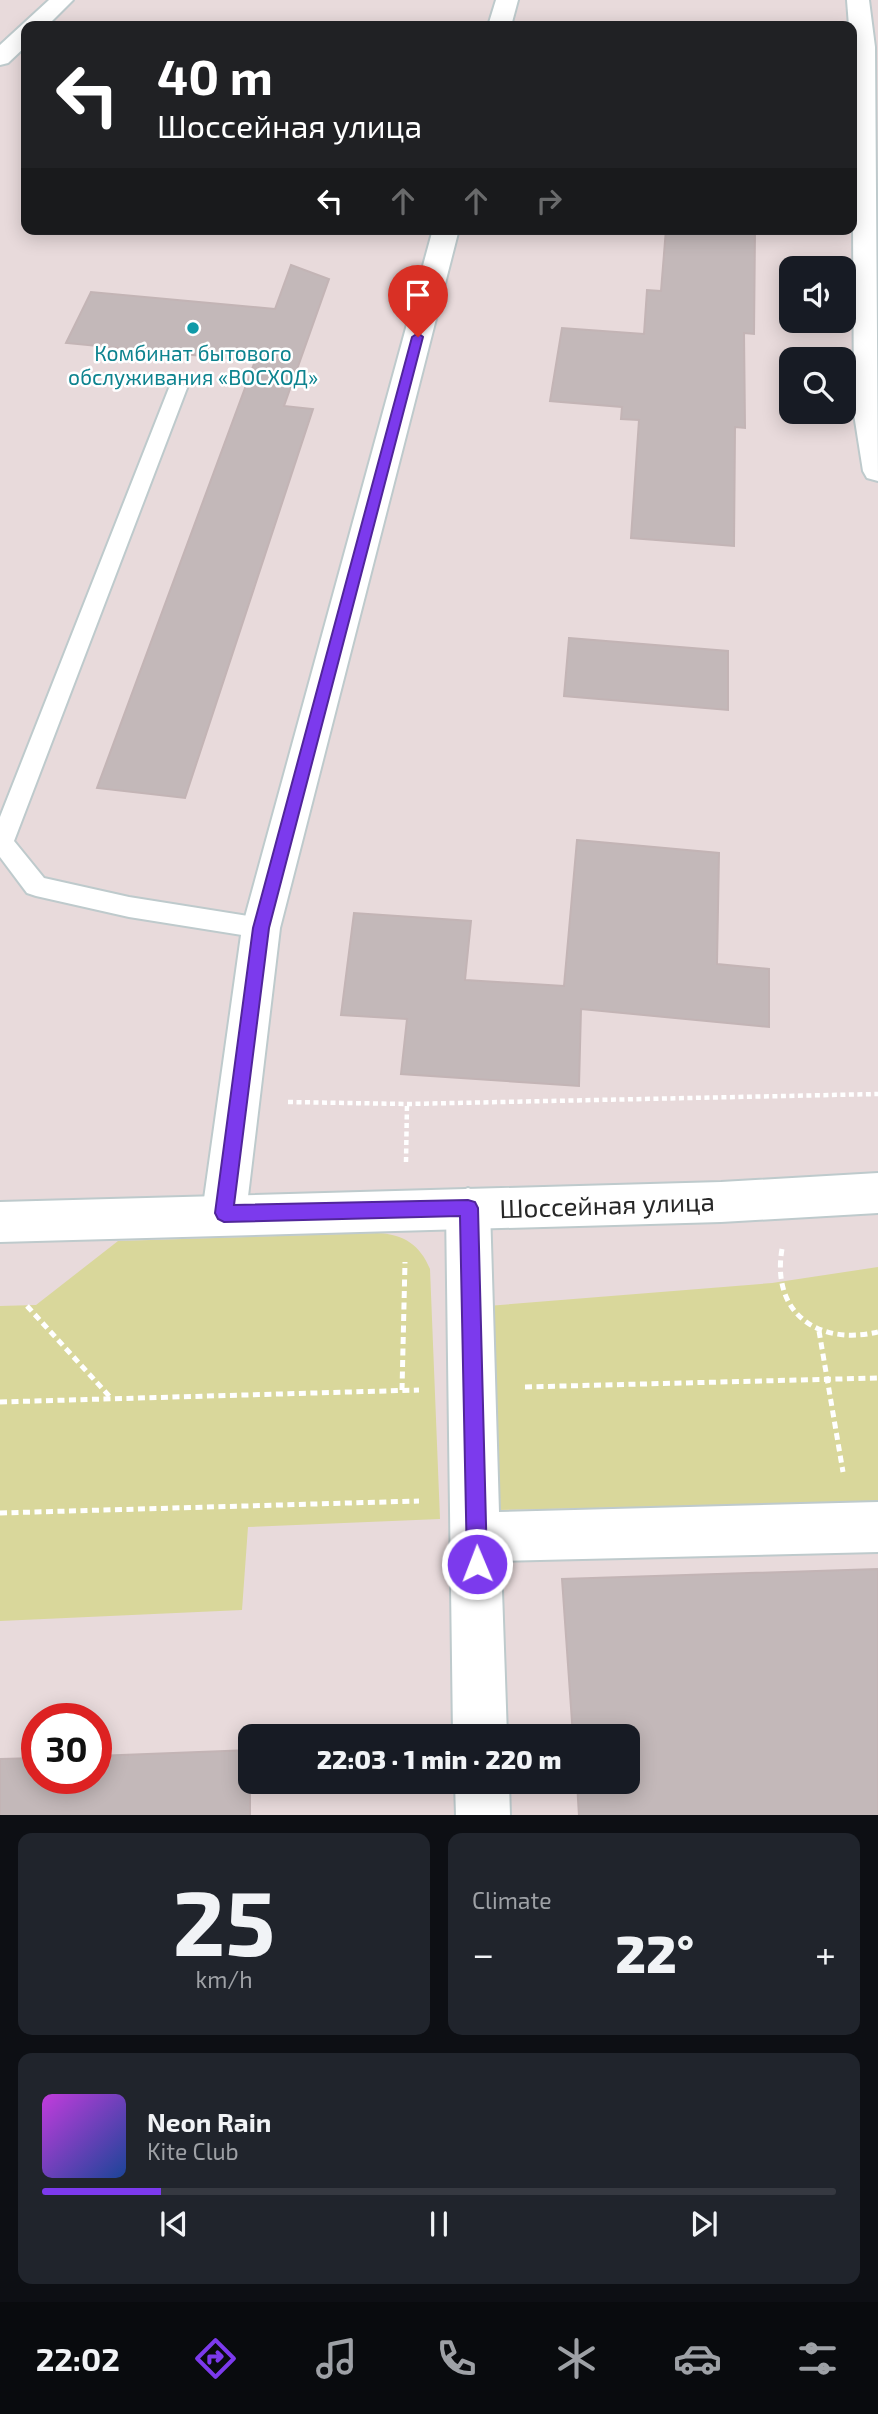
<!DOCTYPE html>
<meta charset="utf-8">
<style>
:root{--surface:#171b24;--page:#20242c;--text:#f1f3f6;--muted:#9ea1a6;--line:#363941;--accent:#7c3aed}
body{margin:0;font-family:"Exo 2",sans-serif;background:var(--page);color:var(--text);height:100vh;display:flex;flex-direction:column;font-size:26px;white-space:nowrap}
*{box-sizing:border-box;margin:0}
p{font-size:23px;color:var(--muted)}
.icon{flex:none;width:38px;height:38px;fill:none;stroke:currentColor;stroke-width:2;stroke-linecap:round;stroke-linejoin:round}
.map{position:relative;height:1815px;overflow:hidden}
.drawer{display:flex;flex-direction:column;gap:18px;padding:18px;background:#0d0f14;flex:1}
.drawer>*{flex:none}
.banner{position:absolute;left:21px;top:21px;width:836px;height:214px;border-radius:14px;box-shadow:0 4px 18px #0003;background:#202124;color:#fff;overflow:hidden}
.controls{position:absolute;left:779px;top:256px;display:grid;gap:14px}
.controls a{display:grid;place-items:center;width:77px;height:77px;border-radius:14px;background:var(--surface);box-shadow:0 4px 18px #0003;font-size:35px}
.speed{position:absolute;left:21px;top:1703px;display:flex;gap:14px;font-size:35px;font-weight:700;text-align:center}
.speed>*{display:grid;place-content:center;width:91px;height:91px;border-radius:50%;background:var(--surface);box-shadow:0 4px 18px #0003;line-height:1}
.speed .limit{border:10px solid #d22;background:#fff;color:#111}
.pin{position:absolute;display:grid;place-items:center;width:60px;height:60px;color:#fff;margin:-72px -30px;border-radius:50% 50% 50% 0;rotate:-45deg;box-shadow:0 0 7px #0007}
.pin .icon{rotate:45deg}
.me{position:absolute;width:77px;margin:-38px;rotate:359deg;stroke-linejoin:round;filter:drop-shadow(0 0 5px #0008)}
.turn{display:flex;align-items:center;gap:24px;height:147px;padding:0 21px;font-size:32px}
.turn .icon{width:91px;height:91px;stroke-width:2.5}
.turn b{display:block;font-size:49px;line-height:60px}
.lanes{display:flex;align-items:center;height:66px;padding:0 21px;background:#0003;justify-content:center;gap:35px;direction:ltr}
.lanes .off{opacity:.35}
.big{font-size:52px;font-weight:800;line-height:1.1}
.drawer .tile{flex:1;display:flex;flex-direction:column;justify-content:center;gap:10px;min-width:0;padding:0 24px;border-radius:14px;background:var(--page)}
.drawer .dial{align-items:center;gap:0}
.dial b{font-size:91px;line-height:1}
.song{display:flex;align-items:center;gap:21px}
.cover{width:84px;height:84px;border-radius:10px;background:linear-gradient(135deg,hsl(290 70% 55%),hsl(220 70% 35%))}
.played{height:7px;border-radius:4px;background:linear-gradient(90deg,var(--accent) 15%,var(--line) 15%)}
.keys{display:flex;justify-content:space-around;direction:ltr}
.heat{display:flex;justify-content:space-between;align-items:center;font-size:38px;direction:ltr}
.drawer .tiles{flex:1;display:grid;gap:18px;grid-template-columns:1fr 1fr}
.tile:last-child{grid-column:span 2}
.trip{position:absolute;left:238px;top:1724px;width:402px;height:70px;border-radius:14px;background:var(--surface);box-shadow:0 4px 18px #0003;font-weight:800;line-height:70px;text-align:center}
.menu{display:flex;height:112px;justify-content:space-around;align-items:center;background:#090b0e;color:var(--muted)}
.menu .icon{width:49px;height:49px}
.menu .active{color:var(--accent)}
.menu b{font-size:32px;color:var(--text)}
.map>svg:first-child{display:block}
.green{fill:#d9d79b}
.building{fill:#c3b8b9;stroke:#c3b4b5;stroke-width:2}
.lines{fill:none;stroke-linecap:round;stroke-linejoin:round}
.lane-casing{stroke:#becacc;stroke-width:4}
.street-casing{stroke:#becacc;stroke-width:4}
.secondary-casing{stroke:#becacc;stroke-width:4}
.path-far1{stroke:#fff;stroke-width:4.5;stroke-dasharray:5 3.5;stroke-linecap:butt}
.path{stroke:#fff;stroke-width:5;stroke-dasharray:7 4.5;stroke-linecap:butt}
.lane{fill:#fff;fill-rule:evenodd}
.street{fill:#fff;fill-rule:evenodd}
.secondary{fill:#fff;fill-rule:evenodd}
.route{fill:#7c3aed;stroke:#51269a;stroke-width:2}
.culture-dot{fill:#0f9aa8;stroke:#fff;stroke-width:2.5}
.labels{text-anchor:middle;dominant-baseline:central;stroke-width:5;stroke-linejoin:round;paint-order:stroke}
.far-culture-label{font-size:21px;fill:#0d838f;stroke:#fff}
.street-label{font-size:26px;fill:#272727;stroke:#fff}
</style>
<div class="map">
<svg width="878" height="1816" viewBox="0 0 878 1816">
<rect width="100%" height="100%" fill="#e8dadb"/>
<!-- green -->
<g class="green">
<path d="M377 1233C404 1234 420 1245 430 1269L440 1519 248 1527 242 1610 0 1621V1306L36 1305 118 1241Z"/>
<polygon points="878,1267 878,1502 494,1510 487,1306 772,1283"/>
</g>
<!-- building -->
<g class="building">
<polygon points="666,229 755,229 754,334 744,333 745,428 735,427 734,546 631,538 639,420 621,419 622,407 550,401 562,328 644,334 647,290 661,291"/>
<polygon points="291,265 329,279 284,406 313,409 185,798 97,788 255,361 66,343 91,292 275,309"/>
<polygon points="569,638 728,651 728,710 564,696"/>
<polygon points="577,840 719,853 717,964 769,969 769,1027 581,1009 579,1086 401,1074 407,1019 341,1015 354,913 471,921 465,980 564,986"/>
<polygon points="878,1569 878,1816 579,1816 577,1782 628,1782 628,1736 573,1736 562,1579"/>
<polygon points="250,1750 250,1816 0,1816 0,1759 37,1758 37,1778 96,1778 96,1756"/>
</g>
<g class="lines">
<!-- lane casing -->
<g class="lane-casing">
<polygon id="lane" points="178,382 187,388 14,841 44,878 129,897 261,918 270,921 273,928 270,935 261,938 129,917 36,896 27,893 0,857 0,817 169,388"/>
</g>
<!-- street casing -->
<g class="street-casing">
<g id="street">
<polygon points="49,0 73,0 47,26 26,26 26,46 8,63 0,65 0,45"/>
<polygon points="496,0 518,0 511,26 488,26"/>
<polygon points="847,0 869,0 875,47 878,481 867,478 863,471 854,414 852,26 849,26"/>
<polygon points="433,229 459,229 280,928 246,1213 240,1227 224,1233 208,1227 202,1213 242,928"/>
<polygon points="468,1188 483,1194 490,1208 499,1512 878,1502 878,1552 501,1561 507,1736 453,1736 446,1208 453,1194"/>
<polygon points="455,1782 509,1782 510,1816 456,1816"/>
</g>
</g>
<!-- secondary casing -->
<g class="secondary-casing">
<polygon id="secondary" points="878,1173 878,1213 721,1222 0,1242 0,1202 721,1182"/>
</g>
<!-- path-far1 -->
<g class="path-far1">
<polyline points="288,1102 407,1104 878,1094"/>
<polyline points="406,1162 407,1104"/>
</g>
<!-- path -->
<g class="path">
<path d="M782 1249C771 1313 818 1346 878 1332"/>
<polyline points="27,1306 111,1398"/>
<polyline points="819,1331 843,1472"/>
<polyline points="525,1387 878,1378"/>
<polyline points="402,1390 405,1262"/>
<polyline points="0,1402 419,1390"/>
<polyline points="0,1513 419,1501"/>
</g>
<!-- lane -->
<use href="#lane" class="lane"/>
<!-- street -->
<use href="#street" class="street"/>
<!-- secondary -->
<use href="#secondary" class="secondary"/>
</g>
<!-- route -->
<polygon class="route" points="418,333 423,337 269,928 234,1205 468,1200 475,1202 478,1208 487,1564 484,1572 477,1575 470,1572 467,1564 460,1216 224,1222 218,1219 215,1213 253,928 412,337"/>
<!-- markers -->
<circle class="culture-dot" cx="193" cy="328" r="7"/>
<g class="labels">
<!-- far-culture labels -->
<g class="far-culture-label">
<text x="193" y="352">Комбинат бытового<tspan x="193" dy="24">обслуживания «ВОСХОД»</tspan></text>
</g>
<!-- street labels -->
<g class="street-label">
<text transform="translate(607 1204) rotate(-2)">Шоссейная улица</text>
</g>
</g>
</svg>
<div class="controls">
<a><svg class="icon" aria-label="sound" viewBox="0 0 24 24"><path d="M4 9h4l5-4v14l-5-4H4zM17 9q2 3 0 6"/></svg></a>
<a><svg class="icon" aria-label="search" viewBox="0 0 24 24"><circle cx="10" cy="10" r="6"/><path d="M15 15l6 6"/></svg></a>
</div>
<div class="speed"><div class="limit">30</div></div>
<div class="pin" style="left:418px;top:337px;background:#d93025"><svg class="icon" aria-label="arrive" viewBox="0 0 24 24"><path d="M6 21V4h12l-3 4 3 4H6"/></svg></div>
<svg class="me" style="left:477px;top:1564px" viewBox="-20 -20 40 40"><circle r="17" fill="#7c3aed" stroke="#fff" stroke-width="3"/><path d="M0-11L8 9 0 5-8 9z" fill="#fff"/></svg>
<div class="trip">22:03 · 1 min · 220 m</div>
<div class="banner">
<div class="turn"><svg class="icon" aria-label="left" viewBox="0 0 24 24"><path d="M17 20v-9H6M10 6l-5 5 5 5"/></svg><div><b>40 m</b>Шоссейная улица</div></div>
<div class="lanes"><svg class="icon" aria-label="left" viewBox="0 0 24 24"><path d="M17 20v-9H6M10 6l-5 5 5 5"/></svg><svg class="icon off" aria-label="ahead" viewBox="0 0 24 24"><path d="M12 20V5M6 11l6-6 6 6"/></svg><svg class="icon off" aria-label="ahead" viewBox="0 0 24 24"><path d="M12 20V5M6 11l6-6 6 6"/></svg><svg class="icon off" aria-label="right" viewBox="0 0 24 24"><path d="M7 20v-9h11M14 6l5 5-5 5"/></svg></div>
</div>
</div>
<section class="drawer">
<div class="tiles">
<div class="tile dial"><b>25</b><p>km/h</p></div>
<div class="tile"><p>Climate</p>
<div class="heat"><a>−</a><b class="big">22°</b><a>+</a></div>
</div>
<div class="tile">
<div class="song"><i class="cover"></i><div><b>Neon Rain</b><p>Kite Club</p></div></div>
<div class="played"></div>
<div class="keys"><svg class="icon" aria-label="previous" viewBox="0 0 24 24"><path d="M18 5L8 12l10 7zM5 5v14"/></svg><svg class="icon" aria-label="pause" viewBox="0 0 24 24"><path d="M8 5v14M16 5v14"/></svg><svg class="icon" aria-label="next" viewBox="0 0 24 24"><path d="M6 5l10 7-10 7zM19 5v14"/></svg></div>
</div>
</div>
</section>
<nav class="menu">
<b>22:02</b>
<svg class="icon active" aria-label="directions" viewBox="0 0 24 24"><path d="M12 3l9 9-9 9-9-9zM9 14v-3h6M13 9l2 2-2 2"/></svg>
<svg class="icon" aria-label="music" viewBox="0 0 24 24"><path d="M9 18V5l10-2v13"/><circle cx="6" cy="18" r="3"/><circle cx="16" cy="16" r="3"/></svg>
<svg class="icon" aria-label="phone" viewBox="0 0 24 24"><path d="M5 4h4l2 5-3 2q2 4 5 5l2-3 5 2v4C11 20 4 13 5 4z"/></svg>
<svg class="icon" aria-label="climate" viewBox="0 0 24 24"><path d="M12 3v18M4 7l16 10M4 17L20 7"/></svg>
<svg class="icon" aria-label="car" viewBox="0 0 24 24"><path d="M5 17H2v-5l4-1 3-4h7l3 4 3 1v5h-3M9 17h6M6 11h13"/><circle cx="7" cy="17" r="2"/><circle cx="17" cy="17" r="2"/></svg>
<svg class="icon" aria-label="filters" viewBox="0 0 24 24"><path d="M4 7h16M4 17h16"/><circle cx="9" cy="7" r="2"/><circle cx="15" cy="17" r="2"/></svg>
</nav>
